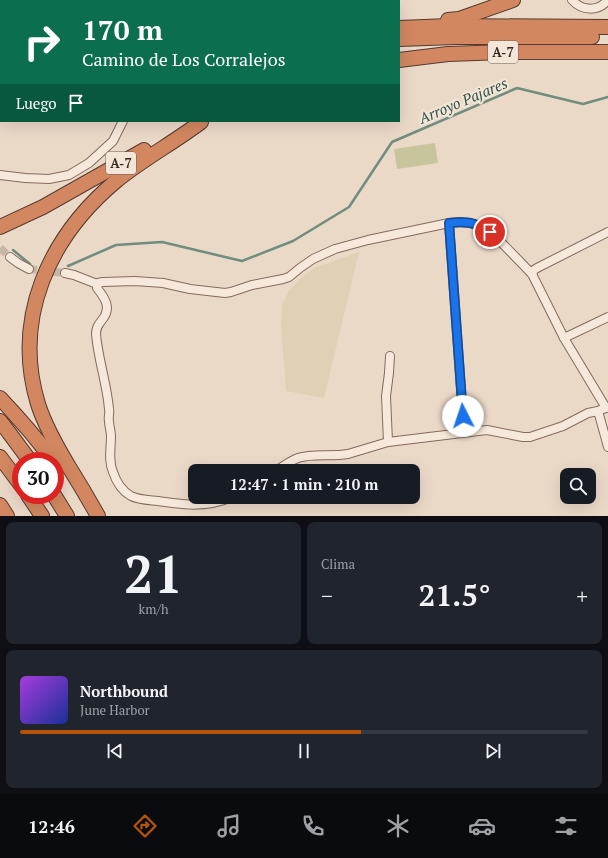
<!DOCTYPE html>
<html lang="es">
<meta charset="utf-8">
<style>
:root{--surface:#171b24;--page:#20242c;--text:#f1f3f6;--muted:#9ea1a6;--line:#363941;--accent:#b45309}
body{margin:0;font-family:"PT Serif",serif;background:var(--page);color:var(--text);height:100vh;display:flex;flex-direction:column;font-size:15px;white-space:nowrap}
*{box-sizing:border-box;margin:0}
p{font-size:13px;color:var(--muted)}
.icon{flex:none;width:22px;height:22px;fill:none;stroke:currentColor;stroke-width:2;stroke-linecap:round;stroke-linejoin:round}
.map{position:relative;height:516px;overflow:hidden}
.panel{display:flex;flex-direction:column;gap:6px;padding:6px;background:#0d0f14;flex:1}
.panel>*{flex:none}
.banner{position:absolute;left:0px;top:0px;width:400px;height:122px;box-shadow:0 4px 16px #0002;background:#0b6e4f;color:#fff;overflow:hidden}
.tools{position:absolute;left:560px;top:468px;display:grid;gap:8px}
.tools a{display:grid;place-items:center;width:36px;height:36px;border-radius:8px;background:var(--surface);box-shadow:0 4px 16px #0002;font-size:20px}
.speed{position:absolute;left:12px;top:452px;display:flex;gap:8px;font-size:20px;font-weight:700;text-align:center}
.speed>*{display:grid;place-content:center;width:52px;height:52px;border-radius:50%;background:var(--surface);box-shadow:0 4px 16px #0002;line-height:1}
.speed .limit{border:6px solid #d22;background:#fff;color:#111}
.pin{position:absolute;display:grid;place-items:center;width:34px;height:34px;color:#fff;margin:-17px;border:2px solid #fff;border-radius:50%;box-shadow:0 1px 4px #0007}
.me{position:absolute;width:44px;margin:-22px;rotate:356deg;stroke-linejoin:round;filter:drop-shadow(0 0 3px #0008)}
.turn{display:flex;align-items:center;gap:14px;height:84px;padding:0 16px;font-size:18px}
.turn .icon{width:52px;height:52px;stroke-width:2.5}
.turn b{display:block;font-size:28px;line-height:34px}
.then{display:flex;align-items:center;height:38px;padding:0 16px;background:#0003;gap:8px;font-size:15px}
.big{font-size:30px;font-weight:700;line-height:1.1}
.panel .tile{flex:1;display:flex;flex-direction:column;justify-content:center;gap:6px;min-width:0;padding:0 14px;border-radius:8px;background:var(--page)}
.panel .dial{align-items:center;gap:0}
.dial b{font-size:52px;line-height:1}
.song{display:flex;align-items:center;gap:12px}
.cover{width:48px;height:48px;border-radius:6px;background:linear-gradient(135deg,hsl(280 70% 55%),hsl(230 70% 35%))}
.played{height:4px;border-radius:2px;background:linear-gradient(90deg,var(--accent) 60%,var(--line) 60%)}
.keys{display:flex;justify-content:space-around;direction:ltr}
.heat{display:flex;justify-content:space-between;align-items:center;font-size:22px;direction:ltr}
.panel .tiles{flex:1;display:grid;gap:6px;grid-template-columns:1fr 1fr}
.tile:last-child{grid-column:span 2}
.trip{position:absolute;left:188px;top:464px;width:232px;height:40px;border-radius:8px;background:var(--surface);box-shadow:0 4px 16px #0002;font-weight:700;line-height:40px;text-align:center}
.menu{display:flex;height:64px;justify-content:space-around;align-items:center;background:#090b0e;color:var(--muted)}
.menu .icon{width:28px;height:28px}
.menu .current{color:var(--accent)}
.menu b{font-size:18px;color:var(--text)}
.map>svg:first-child{display:block}
.farmland{fill:#e0d0b6}
.green{fill:#c8c49c}
.lines{fill:none;stroke-linecap:round;stroke-linejoin:round}
.stream{stroke:#708d7f;stroke-width:2.5}
.street-tunnel{stroke:#c7b5a7;stroke-width:8;stroke-dasharray:8 4;stroke-linecap:butt}
.street-casing{stroke:#856a5e;stroke-width:10}
.highway-casing{stroke:#543a32;stroke-width:16}
.street{stroke:#f6e8da;stroke-width:8}
.highway{stroke:#d28760;stroke-width:14}
.route-casing{stroke:#114b97;stroke-width:10}
.route{stroke:#1a73e8;stroke-width:7}
.labels{text-anchor:middle;dominant-baseline:central;stroke-width:4;stroke-linejoin:round;paint-order:stroke}
.shield{fill:#f3e5d7;stroke:#6f6058;stroke-width:1}
.shield-label{font-size:13px;font-weight:bold;fill:#372721}
.water-label{font-size:15px;font-style:italic;fill:#31554b;stroke:#f3e5d7}
</style>
<div class="map">
<svg width="608" height="516" viewBox="0 0 608 516">
<rect width="100%" height="100%" fill="#ebd9c8"/>
<!-- farmland -->
<polygon class="farmland" points="359,252 324,398 286,391 281,324 282,305 289,291 299,280 314,268"/>
<!-- green -->
<polygon class="green" points="435,143 438,163 397,169 394,149"/>
<g class="lines">
<!-- stream -->
<g class="stream">
<polyline points="13,250 30,264"/>
<polyline points="68,266 116,245 162,242 242,261 293,241 349,207 392,142 517,88 583,104 608,97"/>
</g>
<!-- street-tunnel -->
<g class="street-tunnel">
<polyline points="0,248 10,257"/>
<polyline points="29,269 65,273"/>
</g>
<!-- street casing -->
<g class="street-casing">
<g id="street">
<polyline points="0,0 2,1"/>
<path d="M572 0C582 11 598 12 608 0"/>
<polyline points="186,1 186,0"/>
<polyline points="0,175 25,178 49,179 69,175 89,163 113,141 123,121"/>
<polyline points="449,223 464,432"/>
<polyline points="10,257 18,263 29,269"/>
<polyline points="65,273 74,275 97,284"/>
<polyline points="532,274 534,270 537,268 608,232"/>
<polyline points="564,338 608,317"/>
<polyline points="598,411 608,447"/>
<polyline points="388,442 386,396 389,373 390,356"/>
<path d="M276 471C283 466 290 461 298 458 313 453 331 457 348 454L388 442 487 430 523 437H530L563 426 588 413 598 411 608 407"/>
<path d="M232 497C205 508 186 505 158 501 149 500 139 500 131 496 122 491 116 481 113 472 108 460 111 449 111 436 111 431 109 426 109 421 108 417 110 413 109 409 107 384 98 359 96 334 96 328 98 325 102 320 112 308 105 298 97 288L98 283 103 282 135 281 163 283 190 289 225 293 231 292 252 285 283 279 289 277 300 268 313 259 335 249 368 240 449 223 459 222 470 223 482 227 497 238 532 274 564 338 606 408"/>
</g>
</g>
<!-- highway casing -->
<g class="highway-casing">
<g id="highway">
<polyline points="448,20 459,19 513,0"/>
<polyline points="399,28 449,26 608,27"/>
<polyline points="399,39 456,37 592,37"/>
<polyline points="399,60 448,54 504,52 608,52"/>
<polyline points="0,73 1,73"/>
<polyline points="0,85 1,85"/>
<polyline points="0,227 43,207 144,150"/>
<path d="M0 398C19 418 37 439 54 461"/>
<polyline points="0,421 10,434 30,461"/>
<polyline points="0,457 21,485"/>
<polyline points="28,495 42,516"/>
<polyline points="54,495 67,516"/>
<polyline points="0,505 7,516"/>
<path d="M98 516C89 500 79 483 69 467 57 447 45 426 38 404 12 318 49 237 116 181 143 159 173 143 201 122"/>
</g>
</g>
<!-- street -->
<use href="#street" class="street"/>
<!-- highway -->
<use href="#highway" class="highway"/>
</g>
<g class="lines">
<!-- route casing -->
<g class="route-casing">
<path id="route" d="M463 416 449 223C466 221 476 222 490 232"/>
</g>
<!-- route -->
<use href="#route" class="route"/>
</g>
<g class="labels">
<!-- shield labels -->
<g class="shield">
<rect x="488" y="41" width="30" height="22" rx="3"/>
<rect x="106" y="152" width="30" height="22" rx="3"/>
</g>
<g class="shield-label">
<text x="503" y="52">A-7</text>
<text x="121" y="163">A-7</text>
</g>
<!-- water labels -->
<g class="water-label">
<text transform="translate(463 100) rotate(-23)">Arroyo Pajares</text>
</g>
</g>
</svg>
<div class="tools">
<a><svg class="icon" aria-label="search" viewBox="0 0 24 24"><circle cx="10" cy="10" r="6"/><path d="M15 15l6 6"/></svg></a>
</div>
<div class="speed"><div class="limit">30</div></div>
<div class="pin" style="left:490px;top:232px;background:#d93025"><svg class="icon" aria-label="arrive" viewBox="0 0 24 24"><path d="M6 21V4h12l-3 4 3 4H6"/></svg></div>
<svg class="me" style="left:463px;top:416px" viewBox="-20 -20 40 40"><circle r="19" fill="#fff"/><path d="M0-13L10 11 0 6-10 11z" fill="#1a73e8"/></svg>
<div class="trip">12:47 · 1 min · 210 m</div>
<div class="banner">
<div class="turn"><svg class="icon" aria-label="right" viewBox="0 0 24 24"><path d="M7 20v-9h11M14 6l5 5-5 5"/></svg><div><b>170 m</b>Camino de Los Corralejos</div></div>
<div class="then">Luego<svg class="icon" aria-label="arrive" viewBox="0 0 24 24"><path d="M6 21V4h12l-3 4 3 4H6"/></svg></div>
</div>
</div>
<section class="panel">
<div class="tiles">
<div class="tile dial"><b>21</b><p>km/h</p></div>
<div class="tile"><p>Clima</p>
<div class="heat"><a>−</a><b class="big">21.5°</b><a>+</a></div>
</div>
<div class="tile">
<div class="song"><i class="cover"></i><div><b>Northbound</b><p>June Harbor</p></div></div>
<div class="played"></div>
<div class="keys"><svg class="icon" aria-label="previous" viewBox="0 0 24 24"><path d="M18 5L8 12l10 7zM5 5v14"/></svg><svg class="icon" aria-label="pause" viewBox="0 0 24 24"><path d="M8 5v14M16 5v14"/></svg><svg class="icon" aria-label="next" viewBox="0 0 24 24"><path d="M6 5l10 7-10 7zM19 5v14"/></svg></div>
</div>
</div>
</section>
<nav class="menu">
<b>12:46</b>
<svg class="icon current" aria-label="directions" viewBox="0 0 24 24"><path d="M12 3l9 9-9 9-9-9zM9 14v-3h6M13 9l2 2-2 2"/></svg>
<svg class="icon" aria-label="music" viewBox="0 0 24 24"><path d="M9 18V5l10-2v13"/><circle cx="6" cy="18" r="3"/><circle cx="16" cy="16" r="3"/></svg>
<svg class="icon" aria-label="phone" viewBox="0 0 24 24"><path d="M5 4h4l2 5-3 2q2 4 5 5l2-3 5 2v4C11 20 4 13 5 4z"/></svg>
<svg class="icon" aria-label="climate" viewBox="0 0 24 24"><path d="M12 3v18M4 7l16 10M4 17L20 7"/></svg>
<svg class="icon" aria-label="car" viewBox="0 0 24 24"><path d="M5 17H2v-5l4-1 3-4h7l3 4 3 1v5h-3M9 17h6M6 11h13"/><circle cx="7" cy="17" r="2"/><circle cx="17" cy="17" r="2"/></svg>
<svg class="icon" aria-label="filters" viewBox="0 0 24 24"><path d="M4 7h16M4 17h16"/><circle cx="9" cy="7" r="2"/><circle cx="15" cy="17" r="2"/></svg>
</nav>
